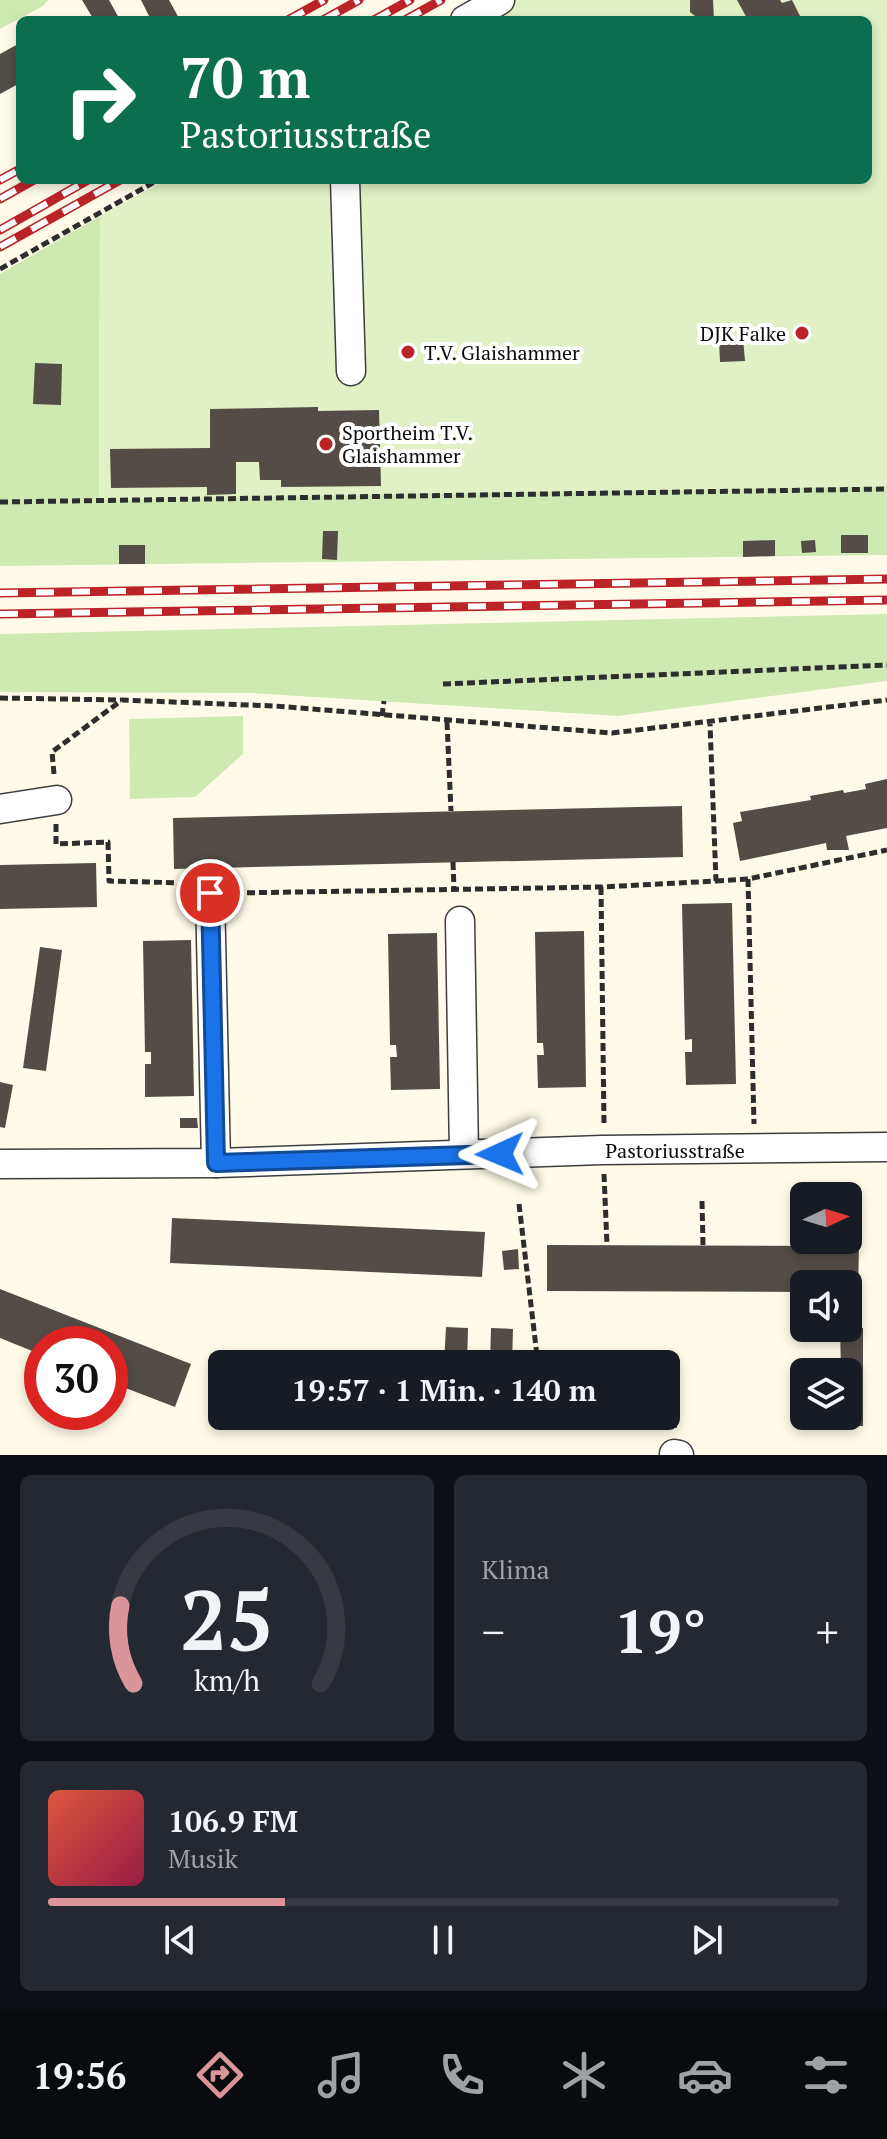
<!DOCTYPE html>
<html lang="de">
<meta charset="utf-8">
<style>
:root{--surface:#171b24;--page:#242831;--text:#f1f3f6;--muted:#9ea1a6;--line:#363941;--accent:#d9959a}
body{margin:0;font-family:"PT Serif",serif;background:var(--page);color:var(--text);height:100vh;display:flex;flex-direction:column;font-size:30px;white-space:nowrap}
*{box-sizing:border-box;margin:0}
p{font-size:26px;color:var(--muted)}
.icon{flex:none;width:44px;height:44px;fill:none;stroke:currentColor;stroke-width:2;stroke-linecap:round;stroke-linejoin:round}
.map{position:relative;height:1455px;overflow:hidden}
.panel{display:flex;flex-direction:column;gap:20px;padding:20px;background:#0d0f14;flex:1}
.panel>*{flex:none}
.banner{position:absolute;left:16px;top:16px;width:856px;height:168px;border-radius:12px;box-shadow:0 4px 12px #0003;background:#0b6e4f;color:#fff;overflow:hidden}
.needle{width:52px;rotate:86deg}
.buttons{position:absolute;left:790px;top:1182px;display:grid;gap:16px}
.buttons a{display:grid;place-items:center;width:72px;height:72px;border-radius:12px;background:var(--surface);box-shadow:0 4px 12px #0003;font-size:40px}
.speed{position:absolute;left:24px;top:1326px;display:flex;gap:16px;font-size:40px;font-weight:700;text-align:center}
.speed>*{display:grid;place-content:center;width:104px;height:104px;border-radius:50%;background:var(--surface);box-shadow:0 4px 12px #0003;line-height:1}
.speed .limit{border:12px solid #d22;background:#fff;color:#111}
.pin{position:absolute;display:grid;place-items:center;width:68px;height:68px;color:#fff;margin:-34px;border:4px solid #fff;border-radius:50%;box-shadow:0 2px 8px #0007}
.me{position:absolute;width:88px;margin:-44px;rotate:269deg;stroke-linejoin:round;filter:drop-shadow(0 0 6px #0008)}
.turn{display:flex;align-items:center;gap:28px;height:168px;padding:0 32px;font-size:36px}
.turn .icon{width:104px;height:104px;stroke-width:2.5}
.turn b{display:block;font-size:56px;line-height:68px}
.big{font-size:60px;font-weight:700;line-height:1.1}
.panel .widget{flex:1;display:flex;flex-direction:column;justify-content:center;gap:12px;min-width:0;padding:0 28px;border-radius:12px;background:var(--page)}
.panel .dial{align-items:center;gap:0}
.dial svg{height:208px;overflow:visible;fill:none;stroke:var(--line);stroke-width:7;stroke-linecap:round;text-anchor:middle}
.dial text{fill:var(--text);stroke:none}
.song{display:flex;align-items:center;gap:24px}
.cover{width:96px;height:96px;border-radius:12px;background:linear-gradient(135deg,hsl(10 70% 55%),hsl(340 70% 35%))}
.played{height:8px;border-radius:4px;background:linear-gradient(90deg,var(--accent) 30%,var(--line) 30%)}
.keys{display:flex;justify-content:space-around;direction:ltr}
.heat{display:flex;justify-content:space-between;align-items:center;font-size:44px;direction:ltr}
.panel .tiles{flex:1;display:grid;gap:20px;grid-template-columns:1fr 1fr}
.widget:last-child{grid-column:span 2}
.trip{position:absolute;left:208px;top:1350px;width:472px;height:80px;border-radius:12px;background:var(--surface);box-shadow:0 4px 12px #0003;font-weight:700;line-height:80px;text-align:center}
.menu{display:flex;height:128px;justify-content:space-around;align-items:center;background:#090b0e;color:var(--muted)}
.menu .icon{width:56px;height:56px}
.menu .selected{color:var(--accent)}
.menu b{font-size:36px;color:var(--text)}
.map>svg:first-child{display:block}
.green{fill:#cfe9b3}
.pitch{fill:#e1f0c5}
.building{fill:#534c47}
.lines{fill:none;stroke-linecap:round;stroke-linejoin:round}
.minor-casing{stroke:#3e3e3e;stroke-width:31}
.path{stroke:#2d2d2d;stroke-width:5;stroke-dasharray:8 4;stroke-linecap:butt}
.minor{stroke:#fff;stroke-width:28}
.rail-casing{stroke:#bb2329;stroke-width:9}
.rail{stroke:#fff;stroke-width:6;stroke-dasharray:18;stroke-linecap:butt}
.route-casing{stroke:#114b97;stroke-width:20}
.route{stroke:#1a73e8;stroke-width:14}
.poi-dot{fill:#bb2329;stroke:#fff;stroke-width:3}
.labels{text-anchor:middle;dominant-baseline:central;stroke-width:8;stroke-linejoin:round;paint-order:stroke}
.poi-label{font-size:20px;fill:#0b0b0b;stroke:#fff;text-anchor:start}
.street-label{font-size:20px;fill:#0b0b0b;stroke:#fff}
</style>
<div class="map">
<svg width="887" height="1455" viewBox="0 0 887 1455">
<rect width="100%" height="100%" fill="#fffbe8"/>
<!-- green -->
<g class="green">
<polygon points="0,0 48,0 43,6 0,29"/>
<polygon points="100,216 99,499 887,486 887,555 0,566 0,274"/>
<polygon points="887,614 887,681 618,716 252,693 0,692 0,634"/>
<polygon points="243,716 243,754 195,797 130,799 129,719"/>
</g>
<!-- pitch -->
<polygon class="pitch" points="484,0 887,0 887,486 99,500 100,216 165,180 868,180 868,20 449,20"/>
<!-- building -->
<g class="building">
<polygon points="82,0 109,0 120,20 94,20"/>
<polygon points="141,0 169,0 180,20 151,20"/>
<polygon points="690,0 713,0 714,20 700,20 690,12"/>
<polygon points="737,0 780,0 782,3 792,0 802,20 748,20"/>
<polygon points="20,43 20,83 0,94 0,54"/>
<polygon points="743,338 745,361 720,362 719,339"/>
<polygon points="35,363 62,364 61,405 33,404"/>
<polygon points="318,407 318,411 379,410 381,486 281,487 281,480 260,480 259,462 236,462 236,494 207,495 207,487 111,488 110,449 210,448 210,409"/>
<polygon points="323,531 338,531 337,560 322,559"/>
<rect x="841" y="535" width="27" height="18"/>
<polygon points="775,540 775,556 743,557 743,541"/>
<polygon points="815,540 816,552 802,553 801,541"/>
<rect x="119" y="545" width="26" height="19"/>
<polygon points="887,779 887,828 846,836 849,850 827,850 826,843 740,861 733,823 742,821 740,812 811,800 810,796 843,790 844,793 866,789 865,784"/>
<polygon points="682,806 683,857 174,869 173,818"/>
<polygon points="96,863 97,907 0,909 0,865"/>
<polygon points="732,903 736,1084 686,1085 685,1052 692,1052 692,1039 685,1040 682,904"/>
<polygon points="584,931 586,1087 538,1088 537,1055 544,1055 543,1043 537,1043 535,932"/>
<polygon points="437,933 440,1089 391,1090 390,1057 397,1057 396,1045 390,1045 388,934"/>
<polygon points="191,940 194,1096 145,1097 145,1064 151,1064 151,1052 145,1052 143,941"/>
<polygon points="40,947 62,950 46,1071 23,1068"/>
<polygon points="0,1082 13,1085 5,1128 0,1127"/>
<polygon points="180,1118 197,1118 198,1128 180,1128"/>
<polygon points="172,1218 485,1232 482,1277 170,1263"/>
<polygon points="547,1245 859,1246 858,1292 848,1292 848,1284 804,1284 804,1292 547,1291"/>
<polygon points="518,1249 519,1269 504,1270 502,1251"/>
<polygon points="0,1289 191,1364 175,1407 110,1382 110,1344 42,1344 42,1355 0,1338"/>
<polygon points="446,1327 468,1328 467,1364 444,1364"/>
<polygon points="491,1328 513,1329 512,1364 490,1364"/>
<polygon points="840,1328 863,1328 863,1426 841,1426 841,1416 848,1416 848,1372 841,1372"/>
<polygon points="442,1416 465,1416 464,1426 441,1425"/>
<polygon points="488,1416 510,1416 509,1428 488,1428"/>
</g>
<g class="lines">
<!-- minor casing -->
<g class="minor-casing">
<g id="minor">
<polyline points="465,20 500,0"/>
<polyline points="345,180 351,371"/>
<polyline points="0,809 57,800"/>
<polyline points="210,893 216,1163"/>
<polyline points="460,921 464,1154"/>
<polyline points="0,1164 216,1163 602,1150 887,1147"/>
<polyline points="674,1454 679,1455"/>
</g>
</g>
<!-- path -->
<g class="path">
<polyline points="0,269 158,180"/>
<polyline points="0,502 887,489"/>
<polyline points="443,684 887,665"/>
<polyline points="0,698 121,700"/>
<polyline points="382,716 384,701"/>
<polyline points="447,722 451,811"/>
<polyline points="54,774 52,752 122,700 275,706 612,733 887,700"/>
<polyline points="56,824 56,844 108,842 109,881 186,883"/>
<polyline points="453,862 454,889"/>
<polyline points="748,879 754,1124"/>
<polyline points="716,881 748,879 887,850"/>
<polyline points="601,887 604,1124"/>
<polyline points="235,893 601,887 716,881 710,724"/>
<polyline points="604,1174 607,1245"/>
<polyline points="798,1199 799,1246"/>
<polyline points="702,1201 703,1245"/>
<polyline points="519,1204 538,1364"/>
<polyline points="666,1415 673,1415 675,1431"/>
</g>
<!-- minor -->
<use href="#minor" class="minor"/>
<!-- rail casing -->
<g class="rail-casing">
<g id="rail">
<polyline points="288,20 324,0"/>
<polyline points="323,20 359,0"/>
<polyline points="374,20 410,0"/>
<polyline points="405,20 441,0"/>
<polyline points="0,180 20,169"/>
<polyline points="0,199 34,180"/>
<polyline points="0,230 88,180"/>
<polyline points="0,247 120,180"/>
<polyline points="0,593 887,579"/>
<polyline points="0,614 887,600"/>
</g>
</g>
<!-- rail -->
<use href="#rail" class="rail"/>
</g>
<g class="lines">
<!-- route casing -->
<g class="route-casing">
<polyline id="route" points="210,893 216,1163 500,1154"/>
</g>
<!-- route -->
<use href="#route" class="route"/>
</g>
<!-- markers -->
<g class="poi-dot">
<circle cx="802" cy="333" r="8"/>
<circle cx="408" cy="352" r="8"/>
<circle cx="326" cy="444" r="8"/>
</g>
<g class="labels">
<!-- poi labels -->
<g class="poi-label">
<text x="786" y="333" text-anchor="end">DJK Falke</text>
<text x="424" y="352">T.V. Glaishammer</text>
<text x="342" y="432">Sportheim T.V.<tspan x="342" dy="23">Glaishammer</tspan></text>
</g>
<!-- street labels -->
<g class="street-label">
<text x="675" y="1150">Pastoriusstraße</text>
</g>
</g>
</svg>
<div class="buttons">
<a><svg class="needle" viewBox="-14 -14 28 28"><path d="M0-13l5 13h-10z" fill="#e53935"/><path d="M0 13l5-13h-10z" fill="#9ea1a6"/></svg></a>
<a><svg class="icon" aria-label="sound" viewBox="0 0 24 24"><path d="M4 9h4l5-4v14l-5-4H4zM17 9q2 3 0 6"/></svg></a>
<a><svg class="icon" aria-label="layers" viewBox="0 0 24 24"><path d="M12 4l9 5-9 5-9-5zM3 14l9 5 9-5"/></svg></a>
</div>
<div class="speed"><div class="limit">30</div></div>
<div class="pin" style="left:210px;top:893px;background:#d93025"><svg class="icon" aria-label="arrive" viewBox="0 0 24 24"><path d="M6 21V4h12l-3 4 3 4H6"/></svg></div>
<svg class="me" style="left:500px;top:1154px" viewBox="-20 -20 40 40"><path d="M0-17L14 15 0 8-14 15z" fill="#1a73e8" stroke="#fff" stroke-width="4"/></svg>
<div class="trip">19:57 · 1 Min. · 140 m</div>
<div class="banner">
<div class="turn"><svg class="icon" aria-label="right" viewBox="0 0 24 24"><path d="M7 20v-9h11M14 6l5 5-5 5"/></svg><div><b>70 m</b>Pastoriusstraße</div></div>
</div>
</div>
<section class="panel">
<div class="tiles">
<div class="widget dial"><svg viewBox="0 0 100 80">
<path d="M14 69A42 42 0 1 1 86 69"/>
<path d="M14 69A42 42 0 0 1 9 39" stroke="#d9959a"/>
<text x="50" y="56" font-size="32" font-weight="700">25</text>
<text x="50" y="72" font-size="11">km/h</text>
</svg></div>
<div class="widget"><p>Klima</p>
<div class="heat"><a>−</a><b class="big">19°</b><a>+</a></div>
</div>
<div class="widget">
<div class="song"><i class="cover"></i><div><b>106.9 FM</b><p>Musik</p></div></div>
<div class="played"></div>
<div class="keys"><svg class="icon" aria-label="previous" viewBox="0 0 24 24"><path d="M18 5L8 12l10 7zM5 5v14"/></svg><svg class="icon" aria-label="pause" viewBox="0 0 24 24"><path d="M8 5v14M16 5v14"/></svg><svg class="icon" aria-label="next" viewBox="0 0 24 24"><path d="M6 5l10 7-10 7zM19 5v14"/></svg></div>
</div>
</div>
</section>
<nav class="menu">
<b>19:56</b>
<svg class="icon selected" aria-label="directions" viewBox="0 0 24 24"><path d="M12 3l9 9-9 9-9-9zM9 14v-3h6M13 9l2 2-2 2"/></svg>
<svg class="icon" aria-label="music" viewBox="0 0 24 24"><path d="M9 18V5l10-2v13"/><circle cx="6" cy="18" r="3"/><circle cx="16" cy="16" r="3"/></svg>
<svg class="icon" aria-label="phone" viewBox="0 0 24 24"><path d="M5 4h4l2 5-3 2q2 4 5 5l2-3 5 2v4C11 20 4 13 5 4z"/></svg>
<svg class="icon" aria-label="climate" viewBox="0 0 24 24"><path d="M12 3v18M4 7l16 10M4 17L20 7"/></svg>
<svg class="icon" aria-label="car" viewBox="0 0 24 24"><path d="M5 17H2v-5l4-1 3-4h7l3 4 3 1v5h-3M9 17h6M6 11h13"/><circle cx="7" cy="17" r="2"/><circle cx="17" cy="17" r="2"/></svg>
<svg class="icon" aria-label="filters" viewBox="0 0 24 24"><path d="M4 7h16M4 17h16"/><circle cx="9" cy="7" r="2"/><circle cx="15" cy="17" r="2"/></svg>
</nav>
